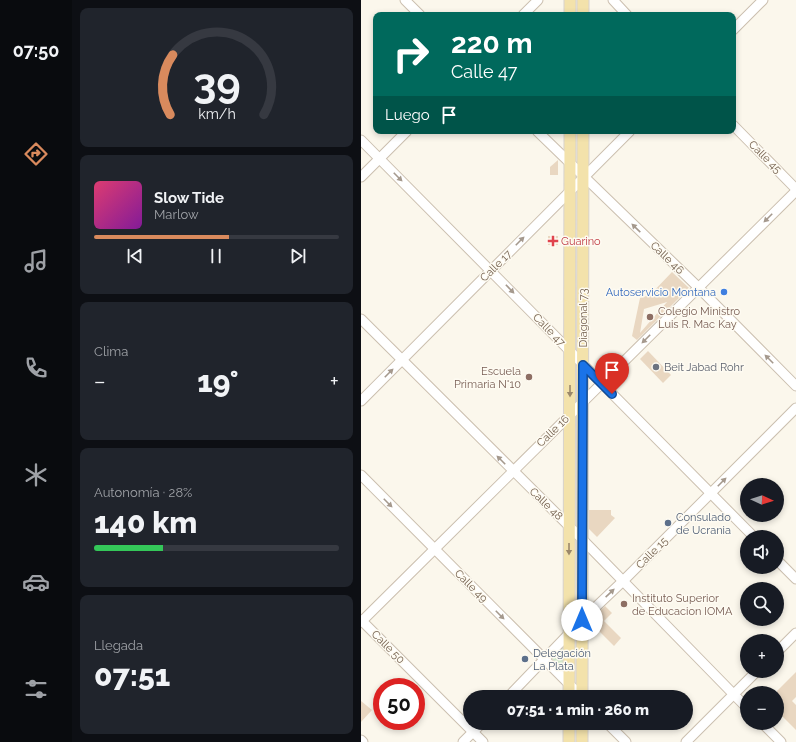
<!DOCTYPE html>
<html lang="es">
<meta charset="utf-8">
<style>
:root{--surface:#171b24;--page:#20242c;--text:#f1f3f6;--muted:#9ea1a6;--line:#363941;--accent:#d98a5d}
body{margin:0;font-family:Raleway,sans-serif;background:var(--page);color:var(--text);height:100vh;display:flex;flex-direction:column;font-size:15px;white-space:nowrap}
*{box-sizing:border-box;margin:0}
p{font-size:13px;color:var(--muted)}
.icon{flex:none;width:22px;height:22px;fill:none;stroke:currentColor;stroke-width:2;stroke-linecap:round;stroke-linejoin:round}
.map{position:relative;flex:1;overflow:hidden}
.details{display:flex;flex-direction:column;gap:8px;padding:8px;background:#0d0f14;width:289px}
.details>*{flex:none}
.banner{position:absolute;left:12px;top:12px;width:363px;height:122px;border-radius:8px;box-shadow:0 2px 6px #0003;background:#00695c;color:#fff;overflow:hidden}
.needle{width:26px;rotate:93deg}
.controls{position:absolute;left:379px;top:478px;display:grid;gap:8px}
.controls a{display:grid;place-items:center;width:44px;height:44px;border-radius:50%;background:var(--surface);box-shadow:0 2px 6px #0003;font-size:20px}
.speed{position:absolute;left:12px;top:678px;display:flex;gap:8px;font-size:20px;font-weight:700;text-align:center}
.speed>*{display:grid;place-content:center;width:52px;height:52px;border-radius:50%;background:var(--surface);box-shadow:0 2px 6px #0003;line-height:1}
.speed .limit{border:6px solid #d22;background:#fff;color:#111}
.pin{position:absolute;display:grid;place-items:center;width:34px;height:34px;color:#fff;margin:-41px -17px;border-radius:50% 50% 50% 0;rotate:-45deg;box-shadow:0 0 4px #0007}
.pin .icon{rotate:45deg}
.me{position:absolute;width:44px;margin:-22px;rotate:0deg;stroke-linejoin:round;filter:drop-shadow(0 0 3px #0008)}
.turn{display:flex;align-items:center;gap:14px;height:84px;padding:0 12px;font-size:18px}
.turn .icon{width:52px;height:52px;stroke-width:2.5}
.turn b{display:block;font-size:28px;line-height:34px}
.then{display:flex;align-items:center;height:38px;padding:0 12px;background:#0003;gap:8px;font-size:15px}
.big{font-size:30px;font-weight:800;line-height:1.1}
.details .tile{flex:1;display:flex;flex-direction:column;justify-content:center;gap:6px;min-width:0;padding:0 14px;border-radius:8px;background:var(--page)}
.details .dial{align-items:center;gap:0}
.dial svg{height:104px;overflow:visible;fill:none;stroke:var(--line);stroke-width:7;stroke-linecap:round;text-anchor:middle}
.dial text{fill:var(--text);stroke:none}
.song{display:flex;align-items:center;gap:12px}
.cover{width:48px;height:48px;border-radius:6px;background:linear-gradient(135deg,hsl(340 70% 55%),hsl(290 70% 35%))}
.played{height:4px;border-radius:2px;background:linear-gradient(90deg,var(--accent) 55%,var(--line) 55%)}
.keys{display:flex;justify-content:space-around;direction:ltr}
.heat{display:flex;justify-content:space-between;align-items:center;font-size:22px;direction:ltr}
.charge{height:6px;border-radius:3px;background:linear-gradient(90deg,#34c759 28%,var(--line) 0)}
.trip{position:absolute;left:102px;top:690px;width:230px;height:40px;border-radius:20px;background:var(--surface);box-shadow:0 2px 6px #0003;font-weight:800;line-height:40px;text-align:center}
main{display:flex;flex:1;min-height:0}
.dock{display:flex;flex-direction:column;width:72px;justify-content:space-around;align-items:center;background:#090b0e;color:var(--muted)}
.dock .icon{width:28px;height:28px}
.dock .current{color:var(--accent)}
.dock b{font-size:18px;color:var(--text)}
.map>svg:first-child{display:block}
.green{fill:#d3e8cb}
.building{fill:#e9d7c1;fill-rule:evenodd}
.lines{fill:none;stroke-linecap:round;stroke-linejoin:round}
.minor-casing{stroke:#cbbfaf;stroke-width:11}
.major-casing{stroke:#d8d3ce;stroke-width:13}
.minor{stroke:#fff;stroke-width:9}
.major{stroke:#f3e2ab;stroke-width:11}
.oneway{fill:#a5998d}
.oneway2{fill:#9b886b}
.route-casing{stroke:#114b97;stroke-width:10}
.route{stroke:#1a73e8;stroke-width:7}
.health-dot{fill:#e0444e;stroke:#fefbf2;stroke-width:1.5}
.shop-dot{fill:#3f7fe0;stroke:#fefbf2;stroke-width:1.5}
.education-dot{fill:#8d6e63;stroke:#fefbf2;stroke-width:1.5}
.worship-dot{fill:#6b7280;stroke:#fefbf2;stroke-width:1.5}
.service-dot{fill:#5c6f8a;stroke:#fefbf2;stroke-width:1.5}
.labels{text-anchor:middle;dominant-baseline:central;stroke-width:3;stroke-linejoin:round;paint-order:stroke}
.street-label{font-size:11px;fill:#756250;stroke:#fefbf2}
.health-label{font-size:11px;fill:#be3a42;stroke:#fefbf2;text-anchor:start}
.shop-label{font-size:11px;fill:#366cbe;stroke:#fefbf2;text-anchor:end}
.education-label{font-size:11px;fill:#785e54;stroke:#fefbf2;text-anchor:start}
.worship-label{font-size:11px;fill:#5b616d;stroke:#fefbf2;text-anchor:start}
.service-label{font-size:11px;fill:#4e5e75;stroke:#fefbf2;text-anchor:start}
</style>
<main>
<nav class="dock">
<b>07:50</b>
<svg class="icon current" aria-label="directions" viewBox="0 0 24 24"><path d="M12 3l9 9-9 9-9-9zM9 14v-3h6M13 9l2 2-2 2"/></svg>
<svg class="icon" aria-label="music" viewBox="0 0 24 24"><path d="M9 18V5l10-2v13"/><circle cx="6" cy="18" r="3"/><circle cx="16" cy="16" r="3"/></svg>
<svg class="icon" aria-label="phone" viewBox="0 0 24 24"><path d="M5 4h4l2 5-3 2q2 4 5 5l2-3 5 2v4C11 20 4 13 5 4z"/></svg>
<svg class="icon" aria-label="climate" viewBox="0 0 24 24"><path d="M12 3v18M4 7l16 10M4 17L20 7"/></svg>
<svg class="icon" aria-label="car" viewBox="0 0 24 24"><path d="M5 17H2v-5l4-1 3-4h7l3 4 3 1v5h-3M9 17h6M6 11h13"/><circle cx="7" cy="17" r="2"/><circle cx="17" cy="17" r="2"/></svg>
<svg class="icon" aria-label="filters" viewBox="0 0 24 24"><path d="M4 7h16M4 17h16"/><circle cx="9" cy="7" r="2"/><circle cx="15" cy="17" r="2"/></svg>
</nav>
<section class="details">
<div class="tile dial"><svg viewBox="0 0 100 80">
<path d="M14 69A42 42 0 1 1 86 69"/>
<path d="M14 69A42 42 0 0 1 16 23" stroke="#d98a5d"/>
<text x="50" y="56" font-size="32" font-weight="700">39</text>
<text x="50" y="72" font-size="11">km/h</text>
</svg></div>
<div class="tile">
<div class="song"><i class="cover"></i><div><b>Slow Tide</b><p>Marlow</p></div></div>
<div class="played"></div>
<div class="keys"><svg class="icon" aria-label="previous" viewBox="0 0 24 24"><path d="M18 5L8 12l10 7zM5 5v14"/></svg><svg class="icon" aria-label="pause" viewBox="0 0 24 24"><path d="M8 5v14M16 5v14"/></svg><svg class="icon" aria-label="next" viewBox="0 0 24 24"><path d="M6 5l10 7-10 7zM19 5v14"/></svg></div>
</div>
<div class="tile"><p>Clima</p>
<div class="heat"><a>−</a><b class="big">19°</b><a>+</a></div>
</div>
<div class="tile"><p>Autonomía · 28%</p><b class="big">140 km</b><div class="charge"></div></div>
<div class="tile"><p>Llegada</p><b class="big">07:51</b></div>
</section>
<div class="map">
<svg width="435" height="742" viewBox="0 0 435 742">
<rect width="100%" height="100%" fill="#fbf7ec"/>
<!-- green -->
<polygon class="green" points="205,642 204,670 189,657"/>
<!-- building -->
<g class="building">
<polygon points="197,160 197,175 189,175 189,167"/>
<rect x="187" y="236" width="10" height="9"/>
<path d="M311 272 328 288 276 340 271 336 279 298 289 295ZM306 302 279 333 283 309Z"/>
<polygon points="287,351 310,375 302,383 279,359"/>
<polygon points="228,510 250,510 250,515 254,518 236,537 228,529"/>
<polygon points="244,606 251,613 243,621 260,638 253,646 236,629 229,629 229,621"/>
<polygon points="435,672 435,697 431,701 435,705 435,730 416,711 416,691"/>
<polygon points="0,701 11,710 0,722"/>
</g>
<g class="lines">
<!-- minor casing -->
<g class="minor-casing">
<g id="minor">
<polyline points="44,0 59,15"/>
<polyline points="252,0 266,15"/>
<polyline points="162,15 177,0"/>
<polyline points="372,30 402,0"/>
<polyline points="372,125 435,189"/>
<polyline points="176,131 337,287 435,386"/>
<polyline points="0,140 393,537"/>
<polyline points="0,177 46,131"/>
<polyline points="0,319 221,539 386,708"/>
<polyline points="0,401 269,131"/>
<polyline points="0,475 221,697"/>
<polyline points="416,560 435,579"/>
<polyline points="0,620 122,742"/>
<polyline points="0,622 435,191"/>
<polyline points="416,652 435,633"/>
<polyline points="147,697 221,620 261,582 435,408"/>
<polyline points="246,723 265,742"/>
<polyline points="401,723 420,742"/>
<polyline points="0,740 2,742"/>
<polyline points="102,742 121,723"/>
<polyline points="325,742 396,671"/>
</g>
</g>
<!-- major casing -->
<g class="major-casing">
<g id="major">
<polyline points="209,15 209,0"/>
<polyline points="222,15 222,0"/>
<polyline points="208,697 209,131"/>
<polyline points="221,697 222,131"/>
<polyline points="208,742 208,723"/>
<polyline points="221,742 221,723"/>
</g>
</g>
<!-- minor -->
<use href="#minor" class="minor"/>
<!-- major -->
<use href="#major" class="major"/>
</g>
<!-- one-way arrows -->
<defs><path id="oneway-solid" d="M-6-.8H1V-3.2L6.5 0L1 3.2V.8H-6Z"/></defs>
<g class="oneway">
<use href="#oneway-solid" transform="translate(37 177) rotate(45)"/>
<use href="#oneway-solid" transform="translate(407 218) rotate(135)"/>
<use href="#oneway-solid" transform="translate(275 228) rotate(-136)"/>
<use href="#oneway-solid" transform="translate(159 241) rotate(-45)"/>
<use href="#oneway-solid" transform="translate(149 289) rotate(46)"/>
<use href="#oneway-solid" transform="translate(285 339) rotate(135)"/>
<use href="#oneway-solid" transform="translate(408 359) rotate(-135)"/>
<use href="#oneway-solid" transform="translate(28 373) rotate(-45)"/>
<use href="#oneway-solid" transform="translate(140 460) rotate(-135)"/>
<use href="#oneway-solid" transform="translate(361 482) rotate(-45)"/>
<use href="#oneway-solid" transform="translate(27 503) rotate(45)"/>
<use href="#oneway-solid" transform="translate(249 593) rotate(-43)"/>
<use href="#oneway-solid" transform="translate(139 615) rotate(45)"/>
</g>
<g class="oneway2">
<use href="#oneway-solid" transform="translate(209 391) rotate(90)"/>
<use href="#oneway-solid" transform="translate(208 549) rotate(90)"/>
</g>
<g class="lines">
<!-- route casing -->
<g class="route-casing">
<polyline id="route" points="221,620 222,365 251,394"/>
</g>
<!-- route -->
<use href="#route" class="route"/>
</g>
<!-- markers -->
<path class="health-dot" d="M190 235h4v4h4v4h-4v4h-4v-4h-4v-4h4z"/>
<circle class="shop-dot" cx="363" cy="292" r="4"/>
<g class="education-dot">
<circle cx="289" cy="317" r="4"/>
<circle cx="168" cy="377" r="4"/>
<circle cx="263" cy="604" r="4"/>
</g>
<circle class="worship-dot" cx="295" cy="367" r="4"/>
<g class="service-dot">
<circle cx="307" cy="523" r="4"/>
<circle cx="164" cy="659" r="4"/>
</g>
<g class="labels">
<!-- street labels -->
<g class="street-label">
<text transform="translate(404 157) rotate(45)">Calle 45</text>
<text transform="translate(306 258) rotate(44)">Calle 46</text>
<text transform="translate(135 266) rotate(-45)">Calle 17</text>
<text transform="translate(222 318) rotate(-90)">Diagonal 73</text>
<text transform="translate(188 330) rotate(46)">Calle 47</text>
<text transform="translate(192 431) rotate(-44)">Calle 16</text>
<text transform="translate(185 504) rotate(44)">Calle 48</text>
<text transform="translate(291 553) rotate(-45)">Calle 15</text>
<text transform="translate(110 586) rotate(45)">Calle 49</text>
<text transform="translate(27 647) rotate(45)">Calle 50</text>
</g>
<!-- health labels -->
<g class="health-label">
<text x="200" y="241">Guarino</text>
</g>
<!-- shop labels -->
<g class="shop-label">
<text x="355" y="292">Autoservicio Montana</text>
</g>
<!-- education labels -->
<g class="education-label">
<text x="297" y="311">Colegio Ministro<tspan x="297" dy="13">Luis R. Mac Kay</tspan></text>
<text x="160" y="371" text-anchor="end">Escuela<tspan x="160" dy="13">Primaria N°10</tspan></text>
<text x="271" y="598">Instituto Superior<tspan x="271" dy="13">de Educacion IOMA</tspan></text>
</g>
<!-- worship labels -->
<g class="worship-label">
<text x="303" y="367">Beit Jabad Rohr</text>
</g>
<!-- service labels -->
<g class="service-label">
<text x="315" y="517">Consulado<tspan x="315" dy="13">de Ucrania</tspan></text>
<text x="172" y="653">Delegación<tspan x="172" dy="13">La Plata</tspan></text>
</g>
</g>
</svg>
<div class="controls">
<a><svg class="needle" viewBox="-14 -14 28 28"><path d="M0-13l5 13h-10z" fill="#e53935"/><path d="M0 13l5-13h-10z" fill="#9ea1a6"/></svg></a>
<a><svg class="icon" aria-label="sound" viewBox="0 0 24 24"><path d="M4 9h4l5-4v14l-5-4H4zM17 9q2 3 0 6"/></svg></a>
<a><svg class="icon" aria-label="search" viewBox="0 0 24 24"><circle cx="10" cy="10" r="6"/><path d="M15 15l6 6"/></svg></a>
<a>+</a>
<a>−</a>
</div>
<div class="speed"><div class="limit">50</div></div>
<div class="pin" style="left:251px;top:394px;background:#d93025"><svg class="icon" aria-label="arrive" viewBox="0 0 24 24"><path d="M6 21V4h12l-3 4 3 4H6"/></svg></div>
<svg class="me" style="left:221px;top:620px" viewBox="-20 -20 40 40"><circle r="19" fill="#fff"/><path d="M0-13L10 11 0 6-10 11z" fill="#1a73e8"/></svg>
<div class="trip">07:51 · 1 min · 260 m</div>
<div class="banner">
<div class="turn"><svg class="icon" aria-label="right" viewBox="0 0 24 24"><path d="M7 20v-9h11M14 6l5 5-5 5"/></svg><div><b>220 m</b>Calle 47</div></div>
<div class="then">Luego<svg class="icon" aria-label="arrive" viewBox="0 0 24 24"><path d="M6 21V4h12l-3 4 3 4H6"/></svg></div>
</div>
</div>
</main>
